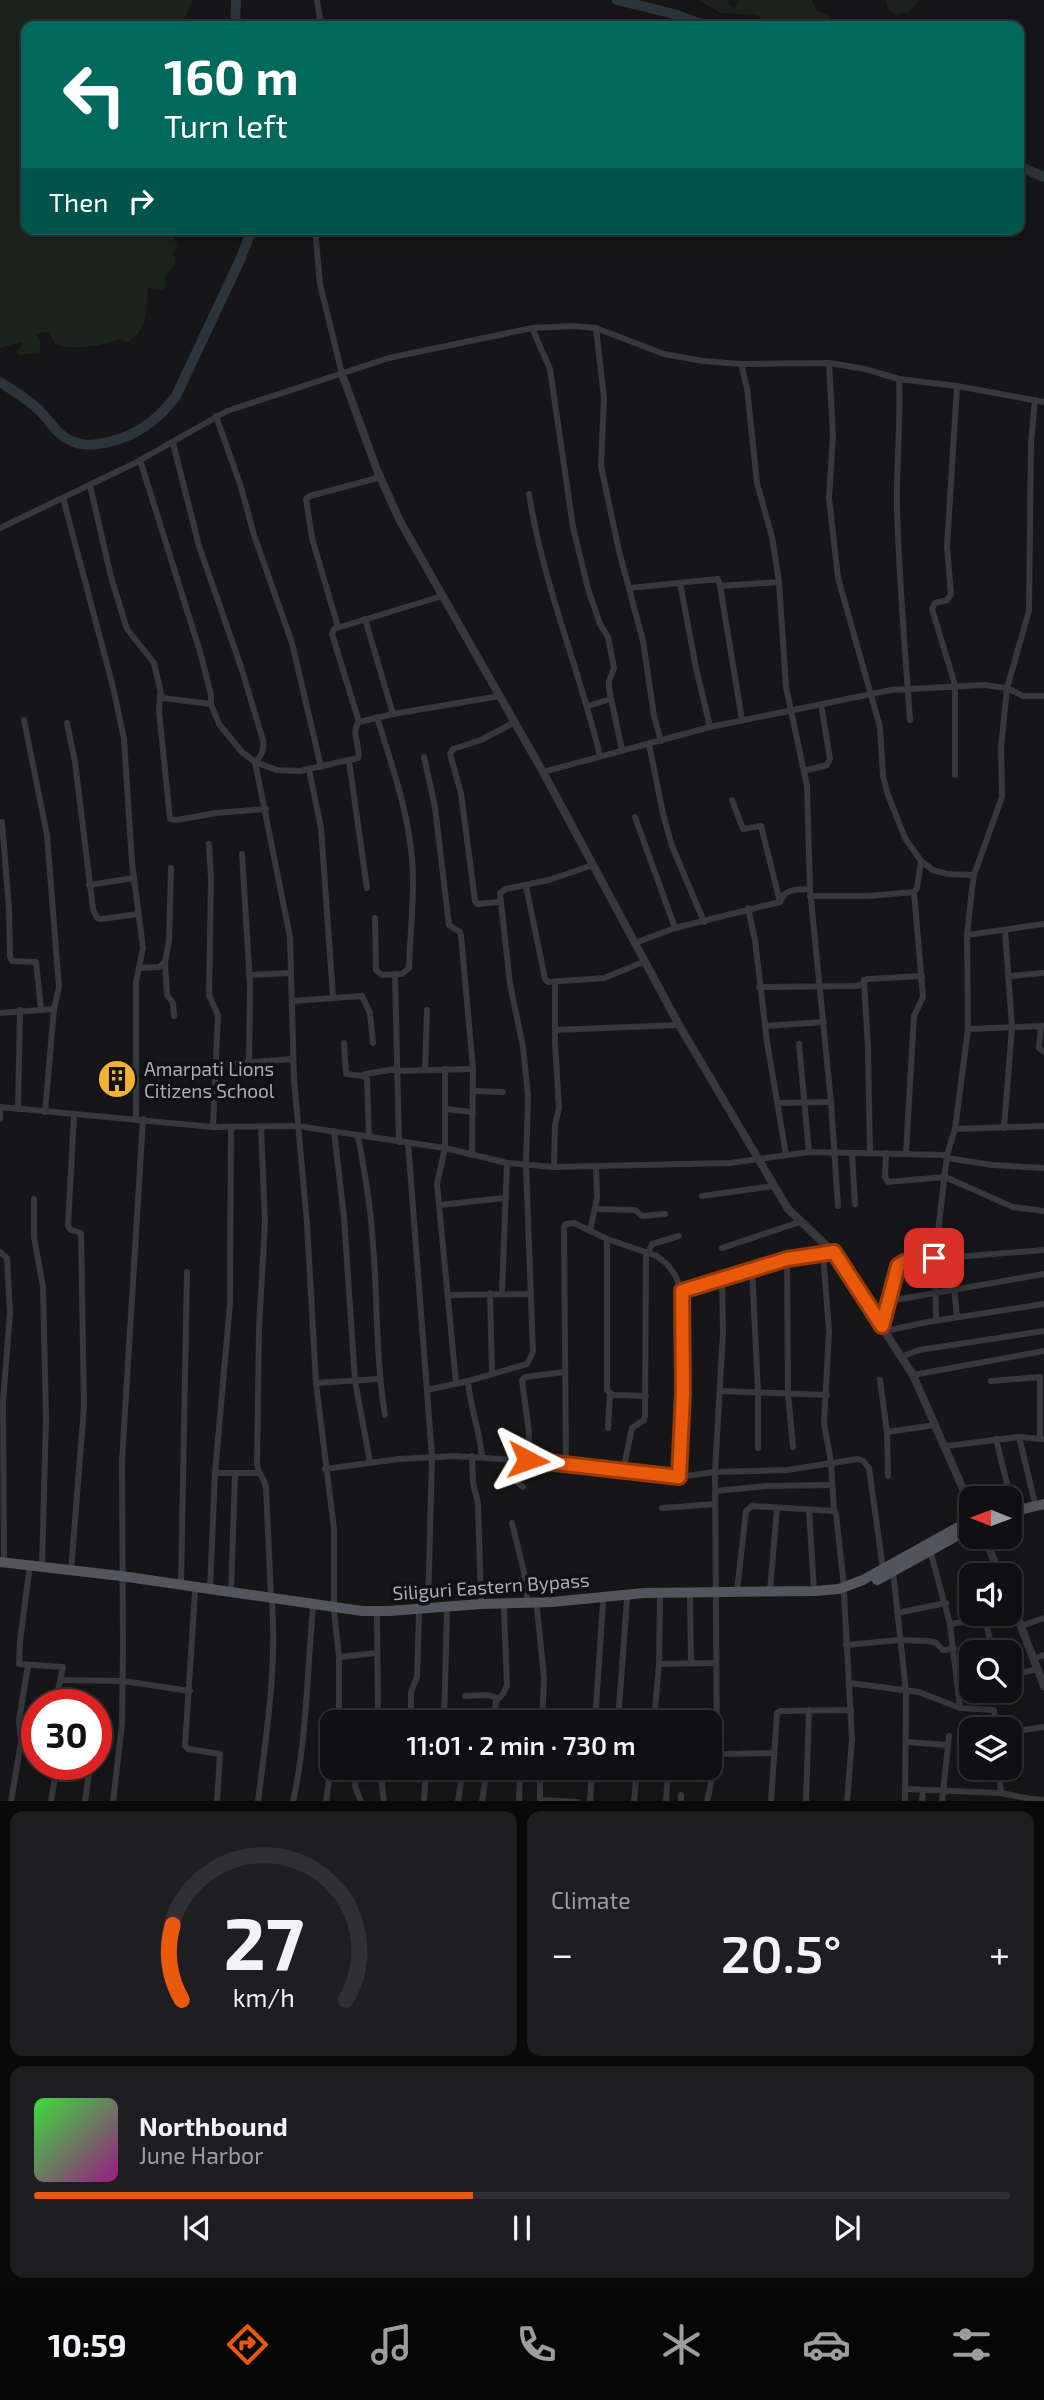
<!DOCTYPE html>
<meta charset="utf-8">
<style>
:root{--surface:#101012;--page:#1e1e20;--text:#f1f3f6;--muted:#9c9d9f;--line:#303032;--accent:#ea580c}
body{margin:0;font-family:"Exo 2",sans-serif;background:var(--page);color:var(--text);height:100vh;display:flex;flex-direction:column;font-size:26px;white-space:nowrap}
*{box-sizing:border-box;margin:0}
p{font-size:23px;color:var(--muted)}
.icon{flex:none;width:38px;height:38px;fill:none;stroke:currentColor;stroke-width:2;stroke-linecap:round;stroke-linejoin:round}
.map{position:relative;height:1801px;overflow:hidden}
.panel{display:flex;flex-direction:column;gap:10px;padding:10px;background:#09090a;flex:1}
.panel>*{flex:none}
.banner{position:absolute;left:21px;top:21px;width:1003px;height:214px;border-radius:14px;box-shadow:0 4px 18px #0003,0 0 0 2px var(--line);background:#00695c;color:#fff;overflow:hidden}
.needle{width:46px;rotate:271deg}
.buttons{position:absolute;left:959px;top:1486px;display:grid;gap:14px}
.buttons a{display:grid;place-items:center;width:63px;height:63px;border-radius:14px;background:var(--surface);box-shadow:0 4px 18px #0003,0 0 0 2px var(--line);font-size:35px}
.speed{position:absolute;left:21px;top:1689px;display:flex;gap:14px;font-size:35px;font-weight:700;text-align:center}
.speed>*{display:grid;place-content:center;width:91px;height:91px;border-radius:50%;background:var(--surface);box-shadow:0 4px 18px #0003,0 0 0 2px var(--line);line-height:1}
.speed .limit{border:10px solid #d22;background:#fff;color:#111}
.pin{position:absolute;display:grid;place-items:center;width:60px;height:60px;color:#fff;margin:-30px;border-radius:14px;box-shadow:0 4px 10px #0006}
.me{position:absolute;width:77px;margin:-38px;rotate:94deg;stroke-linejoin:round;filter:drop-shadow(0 0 5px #0008)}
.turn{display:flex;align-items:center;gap:24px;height:147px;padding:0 28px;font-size:32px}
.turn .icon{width:91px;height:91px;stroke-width:2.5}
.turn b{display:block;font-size:49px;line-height:60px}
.then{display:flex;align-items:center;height:66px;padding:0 28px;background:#0003;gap:14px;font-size:26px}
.big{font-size:52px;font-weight:600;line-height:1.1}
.panel .widget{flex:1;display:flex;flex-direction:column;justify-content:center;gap:10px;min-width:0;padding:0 24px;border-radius:14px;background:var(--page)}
.panel .dial{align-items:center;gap:0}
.dial svg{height:182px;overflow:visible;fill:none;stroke:var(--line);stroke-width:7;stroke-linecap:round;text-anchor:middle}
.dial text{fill:var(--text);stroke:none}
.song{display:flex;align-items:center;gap:21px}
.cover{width:84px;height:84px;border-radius:10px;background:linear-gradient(135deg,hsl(120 70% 55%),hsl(310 70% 35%))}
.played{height:7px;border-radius:4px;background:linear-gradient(90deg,var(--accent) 45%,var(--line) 45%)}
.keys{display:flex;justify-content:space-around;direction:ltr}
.heat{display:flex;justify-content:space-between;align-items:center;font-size:38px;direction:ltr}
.panel .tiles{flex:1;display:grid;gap:10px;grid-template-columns:1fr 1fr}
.widget:last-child{grid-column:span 2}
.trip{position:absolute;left:320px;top:1710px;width:402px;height:70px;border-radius:14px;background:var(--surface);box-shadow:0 4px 18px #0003,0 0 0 2px var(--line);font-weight:600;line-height:70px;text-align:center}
.menu{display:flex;height:112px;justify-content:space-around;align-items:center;background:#060607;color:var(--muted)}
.menu .icon{width:49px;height:49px}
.menu .on{color:var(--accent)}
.menu b{font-size:32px;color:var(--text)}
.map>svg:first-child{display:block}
.green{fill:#1c231d}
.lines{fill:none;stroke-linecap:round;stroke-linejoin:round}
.river{stroke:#2c353c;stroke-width:10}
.minor{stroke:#37383d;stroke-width:6}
.tertiary{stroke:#37383d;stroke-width:8}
.primary{stroke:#53555c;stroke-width:10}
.route-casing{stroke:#983908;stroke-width:18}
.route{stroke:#ea580c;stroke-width:12}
.labels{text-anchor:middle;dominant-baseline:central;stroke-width:7;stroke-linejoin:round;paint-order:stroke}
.poi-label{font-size:19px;fill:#a8adb8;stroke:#111113;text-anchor:start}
.street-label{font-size:19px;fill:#a8adb8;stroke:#111113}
</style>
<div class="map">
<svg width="1044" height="1802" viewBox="0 0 1044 1802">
<rect width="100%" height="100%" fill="#161618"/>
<!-- green -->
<g class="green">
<path d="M0 0H192L186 16 175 26H26V229H167L178 245 173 253 175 263 165 277 166 286 162 290 148 288C145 308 150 330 127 342L118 339C101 346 73 351 55 344L49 332 36 334 41 344 39 353 19 355 16 352 22 345 21 342 0 348Z"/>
<path d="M699 0H728L729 6 733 8 737 7 739 0H812L816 11C825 12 833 15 834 26H775L767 24 757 15 720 13Z"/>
<polygon points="885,0 920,0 908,12 896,15 888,9"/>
</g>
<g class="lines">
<!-- river -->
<g class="river">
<polyline points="617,0 674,14 707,26"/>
<polyline points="235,26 236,0"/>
<polyline points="1018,166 1044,177"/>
<path d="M0 382C13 390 28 400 39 410 46 417 51 424 57 431 76 450 99 446 122 438 145 430 161 416 176 396L240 260 252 229"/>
</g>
<!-- minor -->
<g class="minor">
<polyline points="317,0 321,26"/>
<polyline points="315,229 320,284 342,374"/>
<polyline points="532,328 550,369 573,527 588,589 600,624 608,637 614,668 609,681 609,689 622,750"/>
<polyline points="596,328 604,398 601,466 619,551 643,641 654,716 661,741"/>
<polyline points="829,363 833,435 829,498 838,578 880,727 883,776 888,795 905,838 921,861 933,870 947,874 974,875"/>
<polyline points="741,364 747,388 757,483 772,537 779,582 786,687 807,786 810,889 831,1102 838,1206"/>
<path d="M899 379C901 423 896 466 897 509 899 579 905 649 910 720"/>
<polyline points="216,416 241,487 254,535 292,643 321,767"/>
<path d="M173 443 199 546 241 667 263 740C264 750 262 756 255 762"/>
<polyline points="140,460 201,655 211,695 211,704"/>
<path d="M90 485 111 577 127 629 154 663 162 698 211 704 219 724 242 752 255 762 277 770 300 771 358 758C361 746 350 733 359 722L393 714 500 696"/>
<path d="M529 494C543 584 579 668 600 756"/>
<polyline points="63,498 113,687 124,739 132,863 143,948 136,982 136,1119"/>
<polyline points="0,528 135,463 227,411 389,358 532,328 574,326 596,328 664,354 703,361 741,364 829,363 865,369 899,379 957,386 1044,402"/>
<polyline points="680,583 696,668 710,727"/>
<polyline points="720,586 742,720"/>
<polyline points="629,588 718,579 720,586 779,582"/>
<polyline points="365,619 393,714"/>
<polyline points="338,627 312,538 306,499 310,496 381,477"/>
<polyline points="160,694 159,711 170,819 177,820 216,813 266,809"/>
<polyline points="588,706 611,699"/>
<polyline points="24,720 47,835 59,987 54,1009 45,1112"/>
<polyline points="359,722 332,634 334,629 442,596"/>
<polyline points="67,723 75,762 93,909 97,918 101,919 138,914"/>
<polyline points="649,744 663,814 672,846 704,922"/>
<polyline points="424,757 435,807 449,925 460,932 461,935 473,1069 472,1155"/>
<polyline points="349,761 367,888"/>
<polyline points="255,762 290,937 294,1079 307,1223 316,1383 334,1529 334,1611 339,1657 339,1722"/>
<polyline points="309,770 321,828 333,997"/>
<polyline points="804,771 827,765 830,759 821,704"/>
<polyline points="543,772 710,727 891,690 984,685 1007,688 1023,696 1044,696"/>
<polyline points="955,775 955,685 932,609 935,603 947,600 951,594 947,547 957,386"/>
<polyline points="732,800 743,829 761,826 780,902"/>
<polyline points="635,817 675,928"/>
<polyline points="2,822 9,909 10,957 12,961 36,962 41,1009"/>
<polyline points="209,844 211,879 209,995 218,1015 213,1127"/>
<polyline points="242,854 250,984 249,1062"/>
<polyline points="89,885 134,878"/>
<polyline points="526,886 545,979 548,982 604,978 646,961"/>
<polyline points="810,896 868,896 914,892 917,888 921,861"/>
<polyline points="499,902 477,904 475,901 461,793 450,754 453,749 481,740 515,722"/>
<polyline points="748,908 755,940 767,1042 786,1155"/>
<path d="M375 918 376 970 382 975 402 974 409 968C410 929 416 888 411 849 406 804 390 760 377 717"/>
<polyline points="967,935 1044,924"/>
<path d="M635 943 675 928 780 902C785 888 796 890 810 889"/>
<polyline points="165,962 167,995 173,1003 174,1016"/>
<polyline points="139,968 159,967 165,962 169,941 171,868"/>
<polyline points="395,974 399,1142"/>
<polyline points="249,975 291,973"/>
<polyline points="1010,976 1044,973"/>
<polyline points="864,980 868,1048 870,1153"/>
<polyline points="759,987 856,986 861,985 867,979 922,976"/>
<polyline points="292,1001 362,996 370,1013 373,1043"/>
<polyline points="0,1013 54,1009"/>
<polyline points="765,1026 824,1022"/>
<polyline points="1041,1026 1039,1048 1044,1052"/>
<polyline points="968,1029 1044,1026"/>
<polyline points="555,1030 679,1025"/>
<polyline points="344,1043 346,1074 364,1076 367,1079 369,1137"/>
<polyline points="799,1044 809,1152"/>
<polyline points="215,1065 293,1059"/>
<polyline points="445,1069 445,1148 437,1184 456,1383"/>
<polyline points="425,1070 427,1010"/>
<polyline points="365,1074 396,1069 396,1071 473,1069"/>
<polyline points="473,1091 503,1092"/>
<polyline points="778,1103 831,1102"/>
<polyline points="0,1107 213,1127 297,1126 445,1148 507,1163 554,1167 730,1163 809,1152 947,1155 955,1129 968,1029 967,935 972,889 974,875 1002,797 1001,748 1007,688 1029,611 1031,443 1035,400"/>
<polyline points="18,1109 20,1010"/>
<polyline points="445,1109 473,1112"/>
<polyline points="0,1119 0,1107"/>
<path d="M261 1127 265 1222 259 1329 257 1464C258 1473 264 1478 266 1487L271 1597"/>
<polyline points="1004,1128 1012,1027 1005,930"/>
<polyline points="955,1129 1044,1126"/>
<polyline points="334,1131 344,1217 355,1381 370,1462"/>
<path d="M358 1136C364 1168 370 1200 372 1232 378 1293 375 1354 385 1415"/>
<polyline points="408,1142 432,1457 428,1607"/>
<polyline points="852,1153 855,1204"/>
<polyline points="886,1153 885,1177 888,1182 945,1177 1013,1207 1044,1211"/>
<polyline points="906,1153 914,1016 923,997 914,892"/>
<polyline points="947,1158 992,1165 1044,1168"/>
<polyline points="554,1167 555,1125 559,1108 555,1042 555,983"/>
<polyline points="702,1196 774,1186"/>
<polyline points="34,1199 34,1237 43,1287 46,1418 42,1567"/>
<polyline points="439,1205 505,1198"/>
<polyline points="595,1209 635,1210 642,1216 665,1214"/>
<polyline points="590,1231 597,1198 596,1167"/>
<polyline points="607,1239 607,1390 613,1395 646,1396"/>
<polyline points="722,1248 800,1222"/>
<polyline points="0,1252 7,1258 10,1313 3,1402 4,1563"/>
<polyline points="648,1253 652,1244 679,1236"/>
<polyline points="823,1253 829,1332 824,1423 831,1462 834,1511"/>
<polyline points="951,1257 957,1317"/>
<polyline points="787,1259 788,1393 793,1447"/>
<polyline points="752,1269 758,1391 758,1448"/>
<polyline points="490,1293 492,1374"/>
<polyline points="502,1293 507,1163"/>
<polyline points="448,1295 530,1294"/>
<polyline points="889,1301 1044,1274"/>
<polyline points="936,1320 935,1258 947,1155"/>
<path d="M882 1327C887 1308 890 1272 906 1261L1044 1250"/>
<polyline points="885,1331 927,1322 1044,1304"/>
<polyline points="901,1357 919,1350 1044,1331"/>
<polyline points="913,1375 1044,1351"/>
<polyline points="880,1380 887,1432 888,1476"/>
<path d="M468 1381C470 1407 480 1431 482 1457"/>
<polyline points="991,1381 1040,1377 1040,1439"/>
<polyline points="316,1383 379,1379"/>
<polyline points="427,1390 468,1381 527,1364 533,1352 526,1165 528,1096 523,1047 510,984 500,893 506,889 549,880 593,865"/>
<polyline points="720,1391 827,1395"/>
<polyline points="608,1428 610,1394"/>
<polyline points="887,1432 935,1425"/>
<polyline points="1019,1437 1034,1499"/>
<polyline points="996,1439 1012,1504"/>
<polyline points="946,1446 1019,1437 1042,1439"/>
<polyline points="472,1456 473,1483 478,1503 481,1604"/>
<polyline points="512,1459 514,1480 523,1487"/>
<polyline points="528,1460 529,1432 522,1380 525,1377 565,1372"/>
<polyline points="566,1463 564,1227 566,1224 574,1223 607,1239 657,1256 667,1264 675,1275 682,1291 787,1259 833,1252"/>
<polyline points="325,1469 399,1459 454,1456 566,1463 679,1477 715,1472 787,1470 858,1459 863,1461 869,1468 883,1569"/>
<polyline points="623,1471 632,1428 644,1420 645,1416 646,1252"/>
<polyline points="215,1473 258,1473"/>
<polyline points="679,1477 683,1393 682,1291"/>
<polyline points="715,1491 767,1486 832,1485"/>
<polyline points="662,1508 715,1504"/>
<polyline points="809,1510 814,1591"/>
<polyline points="512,1523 524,1572 528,1603"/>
<polyline points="930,1550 950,1624 960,1708"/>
<polyline points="71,1571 84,1407 81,1233 71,1230 68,1226 74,1115"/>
<polyline points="893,1571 906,1691 905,1802"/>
<polyline points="29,1572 20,1641 19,1664 63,1667 55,1704"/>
<polyline points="181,1584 187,1272"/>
<polyline points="210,1589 215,1473 230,1304 231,1127"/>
<polyline points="737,1591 746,1511 752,1506 834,1511 836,1514 844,1587"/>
<polyline points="770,1591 777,1508"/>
<polyline points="195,1592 185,1746 188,1749 220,1754 217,1802"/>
<polyline points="231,1592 235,1474"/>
<polyline points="844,1594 852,1739 847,1802"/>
<polyline points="690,1597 691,1663"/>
<polyline points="537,1608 544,1678 542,1722"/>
<polyline points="897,1613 946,1603"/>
<polyline points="377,1617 378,1722"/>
<polyline points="950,1624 985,1619 993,1652"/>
<polyline points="1021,1626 1044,1618"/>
<polyline points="846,1645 900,1640 929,1641 936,1643 943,1650 954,1649"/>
<polyline points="339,1657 377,1653"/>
<polyline points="1033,1659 1044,1655"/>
<polyline points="659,1664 715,1663"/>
<polyline points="1010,1676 1037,1669"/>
<polyline points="60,1680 123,1681 190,1691"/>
<polyline points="849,1683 919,1692 960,1708 994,1710 997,1729"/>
<polyline points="465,1696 488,1695 498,1698"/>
<polyline points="411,1722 411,1692 417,1677 419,1614"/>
<polyline points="444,1722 447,1612"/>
<polyline points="494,1722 496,1701 503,1694 507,1685 504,1610"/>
<polyline points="595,1722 603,1602"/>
<polyline points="618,1722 627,1599"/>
<polyline points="654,1722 659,1664 660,1597"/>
<polyline points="654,1722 717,1719"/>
<polyline points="1010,1732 1044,1727"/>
<polyline points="906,1742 948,1745"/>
<polyline points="717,1754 774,1753"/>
<polyline points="358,1768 355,1786 361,1802"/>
<polyline points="380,1768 384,1802"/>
<polyline points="999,1768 1001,1793"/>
<polyline points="905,1789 1001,1793 1031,1799 1031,1802"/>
<polyline points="681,1795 681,1802"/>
<polyline points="1031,1799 1044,1800"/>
<polyline points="540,1800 578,1802"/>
<polyline points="11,1802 21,1742 19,1720 28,1666"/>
<polyline points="51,1802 57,1764"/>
<polyline points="85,1802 89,1772"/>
<polyline points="113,1802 122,1724 123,1647 122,1461 143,1119"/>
<path d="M258 1802C266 1735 277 1669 272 1602"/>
<path d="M293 1802C307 1738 307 1672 313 1608"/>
<polyline points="326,1802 332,1756"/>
<polyline points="424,1802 426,1768"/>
<polyline points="458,1802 463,1768"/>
<polyline points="482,1802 487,1768"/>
<polyline points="519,1802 520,1768"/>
<polyline points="540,1802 540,1768"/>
<polyline points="590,1802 592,1768"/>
<polyline points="634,1802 637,1768"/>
<polyline points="666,1802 668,1768"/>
<polyline points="707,1802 717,1754 715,1472 723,1332 722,1278"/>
<polyline points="771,1802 777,1713 781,1711 851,1710"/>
<polyline points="806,1802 809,1710"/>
<polyline points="922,1802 923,1790"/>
<polyline points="942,1802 949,1736"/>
</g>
<!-- tertiary -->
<g class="tertiary">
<polyline points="342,374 377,470 400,521 543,772 679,1025 788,1209 833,1252 913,1375 971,1507"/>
<polyline points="985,1538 1000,1575"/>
<polyline points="1010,1598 1044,1686"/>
</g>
<!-- primary -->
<g class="primary">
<polyline points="1010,1512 1044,1504"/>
<polyline points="0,1562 121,1576 362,1611 389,1611 481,1604 552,1602 644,1593 814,1591 839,1589 863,1580 971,1520"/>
<polyline points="877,1580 971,1528"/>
</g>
</g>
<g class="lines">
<!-- route casing -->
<g class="route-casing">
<polyline id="route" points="528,1460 679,1477 683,1393 682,1291 787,1259 834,1252 882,1326 898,1266 906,1261 934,1258"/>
</g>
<!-- route -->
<use href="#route" class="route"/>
</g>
<!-- icons -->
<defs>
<g id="building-disc" transform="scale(2.0125)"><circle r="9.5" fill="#f2b134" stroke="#111113"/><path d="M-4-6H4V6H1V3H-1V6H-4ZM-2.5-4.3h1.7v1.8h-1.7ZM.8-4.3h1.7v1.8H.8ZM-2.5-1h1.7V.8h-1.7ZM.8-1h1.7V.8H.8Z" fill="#111"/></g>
</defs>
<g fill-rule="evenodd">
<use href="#building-disc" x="117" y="1079"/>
</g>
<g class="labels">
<!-- poi labels -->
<g class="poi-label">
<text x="144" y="1068">Amarpati Lions<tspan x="144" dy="22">Citizens School</tspan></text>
</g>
<!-- street labels -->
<g class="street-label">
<text transform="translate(491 1586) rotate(-4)">Siliguri Eastern Bypass</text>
</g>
</g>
</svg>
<div class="buttons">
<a><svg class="needle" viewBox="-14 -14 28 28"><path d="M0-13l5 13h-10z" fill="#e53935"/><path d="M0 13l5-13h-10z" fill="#9c9d9f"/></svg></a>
<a><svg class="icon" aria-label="sound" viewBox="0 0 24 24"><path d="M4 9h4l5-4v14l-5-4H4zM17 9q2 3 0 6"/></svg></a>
<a><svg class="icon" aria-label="search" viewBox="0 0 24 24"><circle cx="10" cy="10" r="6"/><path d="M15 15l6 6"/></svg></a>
<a><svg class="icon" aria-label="layers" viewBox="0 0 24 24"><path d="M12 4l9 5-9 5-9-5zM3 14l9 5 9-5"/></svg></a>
</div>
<div class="speed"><div class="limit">30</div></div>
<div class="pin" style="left:934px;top:1258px;background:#d93025"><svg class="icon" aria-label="arrive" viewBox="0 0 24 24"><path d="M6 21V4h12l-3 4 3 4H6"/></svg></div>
<svg class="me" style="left:528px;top:1460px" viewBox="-20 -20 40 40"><path d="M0-17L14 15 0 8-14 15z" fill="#ea580c" stroke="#fff" stroke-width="4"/></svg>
<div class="trip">11:01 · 2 min · 730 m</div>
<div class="banner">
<div class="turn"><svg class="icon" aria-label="left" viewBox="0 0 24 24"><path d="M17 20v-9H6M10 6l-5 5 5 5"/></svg><div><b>160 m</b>Turn left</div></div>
<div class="then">Then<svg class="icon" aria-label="right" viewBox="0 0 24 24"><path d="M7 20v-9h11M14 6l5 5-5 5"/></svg></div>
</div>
</div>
<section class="panel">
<div class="tiles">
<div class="widget dial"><svg viewBox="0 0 100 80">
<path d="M14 69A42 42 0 1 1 86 69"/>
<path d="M14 69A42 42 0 0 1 10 36" stroke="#ea580c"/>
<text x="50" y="56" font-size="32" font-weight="700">27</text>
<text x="50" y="72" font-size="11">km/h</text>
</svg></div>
<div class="widget"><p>Climate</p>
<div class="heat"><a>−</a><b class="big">20.5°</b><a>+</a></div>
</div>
<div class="widget">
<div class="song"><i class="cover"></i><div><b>Northbound</b><p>June Harbor</p></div></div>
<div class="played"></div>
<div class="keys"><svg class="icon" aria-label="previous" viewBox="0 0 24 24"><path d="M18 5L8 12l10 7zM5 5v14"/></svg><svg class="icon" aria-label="pause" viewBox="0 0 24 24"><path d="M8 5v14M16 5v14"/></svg><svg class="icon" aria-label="next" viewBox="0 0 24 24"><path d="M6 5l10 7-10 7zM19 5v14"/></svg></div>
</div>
</div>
</section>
<nav class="menu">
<b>10:59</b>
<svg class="icon on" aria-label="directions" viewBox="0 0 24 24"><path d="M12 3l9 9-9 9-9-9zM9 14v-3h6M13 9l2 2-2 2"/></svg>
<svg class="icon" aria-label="music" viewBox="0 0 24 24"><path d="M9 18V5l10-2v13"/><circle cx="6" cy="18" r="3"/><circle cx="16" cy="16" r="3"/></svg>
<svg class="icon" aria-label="phone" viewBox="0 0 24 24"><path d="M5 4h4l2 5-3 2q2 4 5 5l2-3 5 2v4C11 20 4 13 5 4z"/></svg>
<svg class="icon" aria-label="climate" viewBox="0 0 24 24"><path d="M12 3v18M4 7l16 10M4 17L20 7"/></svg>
<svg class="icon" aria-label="car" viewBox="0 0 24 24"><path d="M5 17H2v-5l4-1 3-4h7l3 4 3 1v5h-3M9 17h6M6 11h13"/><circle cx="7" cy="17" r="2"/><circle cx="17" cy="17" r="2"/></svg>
<svg class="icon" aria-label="filters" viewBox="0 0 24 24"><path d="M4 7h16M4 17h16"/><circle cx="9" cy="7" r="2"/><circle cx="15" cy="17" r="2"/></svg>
</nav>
